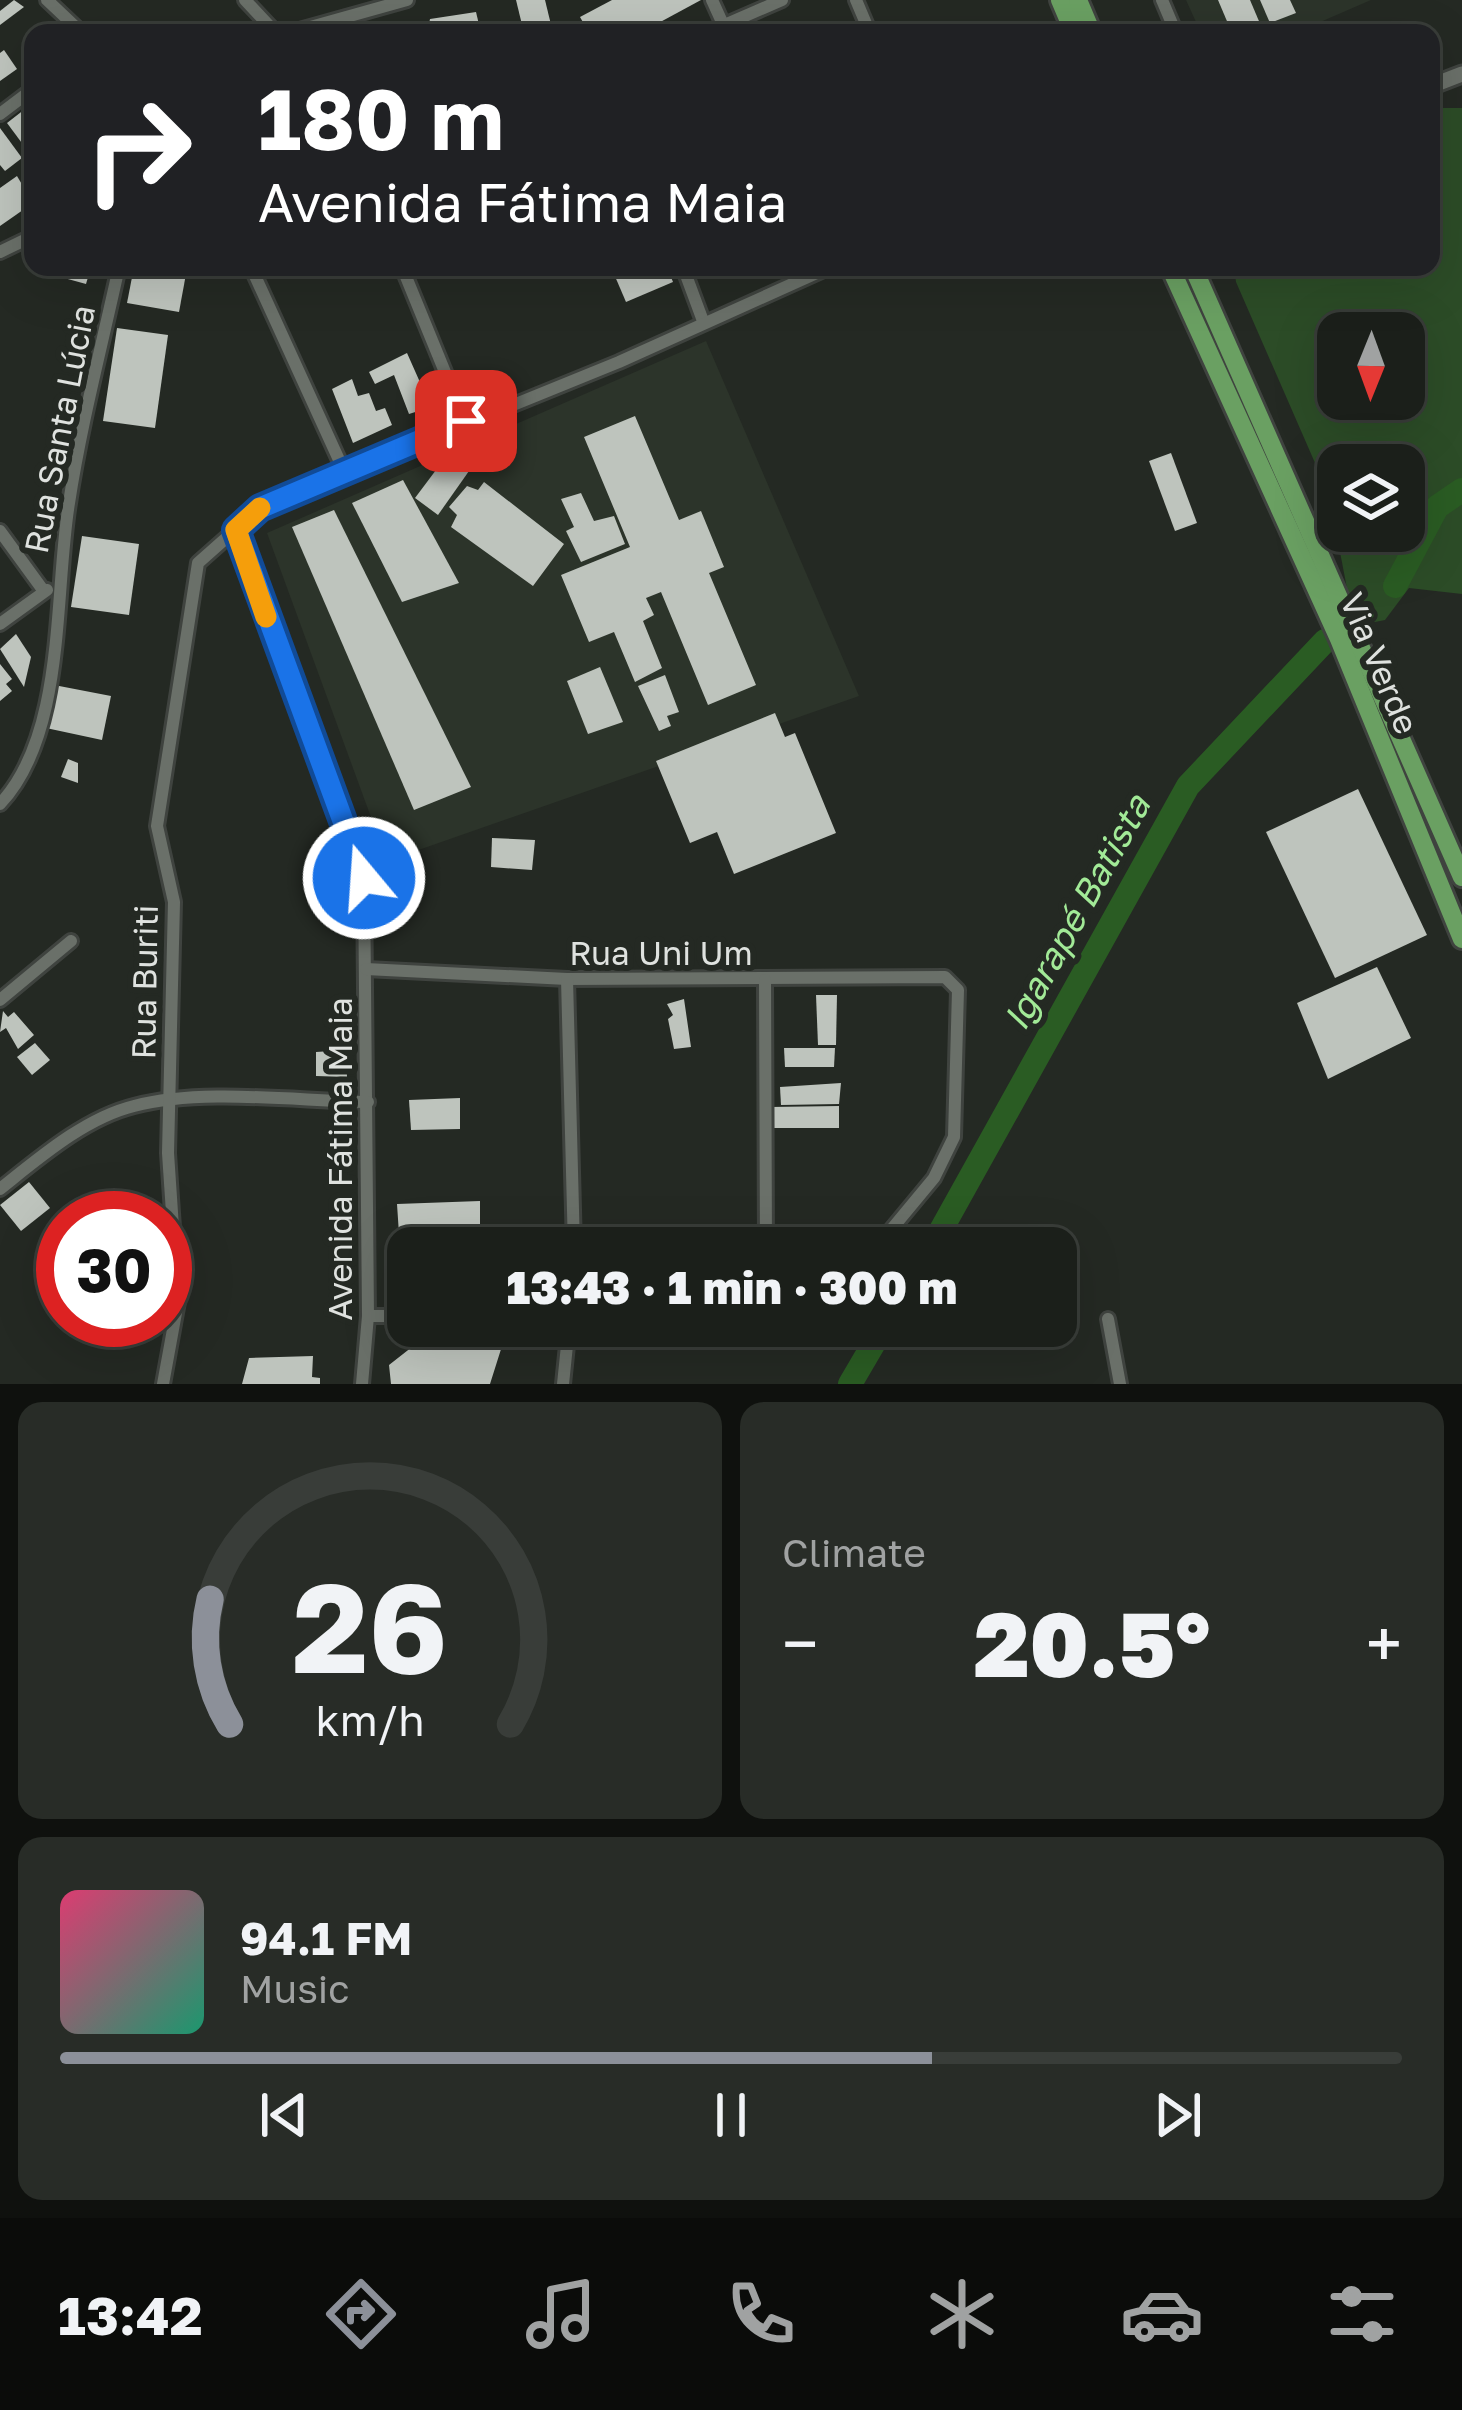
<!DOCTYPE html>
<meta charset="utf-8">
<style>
:root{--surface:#1b1f1a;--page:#282c27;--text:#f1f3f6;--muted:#a0a2a2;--line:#393d39;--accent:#8c9099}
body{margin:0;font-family:"Golos Text",sans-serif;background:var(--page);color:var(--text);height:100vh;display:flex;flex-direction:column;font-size:45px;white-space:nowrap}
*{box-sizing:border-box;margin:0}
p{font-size:39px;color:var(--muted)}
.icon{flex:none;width:66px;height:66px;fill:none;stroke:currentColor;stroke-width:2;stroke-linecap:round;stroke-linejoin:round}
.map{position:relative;height:1384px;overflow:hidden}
.sheet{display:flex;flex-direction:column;gap:18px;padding:18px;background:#0f110e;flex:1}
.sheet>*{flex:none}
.hud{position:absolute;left:24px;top:24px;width:1416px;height:252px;border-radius:24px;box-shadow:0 12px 48px #0002,0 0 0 3px var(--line);background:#202124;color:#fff;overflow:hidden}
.needle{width:78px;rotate:181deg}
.buttons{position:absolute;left:1317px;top:312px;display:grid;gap:24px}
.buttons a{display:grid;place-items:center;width:108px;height:108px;border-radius:24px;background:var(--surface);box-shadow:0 12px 48px #0002,0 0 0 3px var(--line);font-size:60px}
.speed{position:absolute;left:36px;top:1191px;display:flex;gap:24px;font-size:60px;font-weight:700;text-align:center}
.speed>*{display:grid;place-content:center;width:156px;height:156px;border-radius:50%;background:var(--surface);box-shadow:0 12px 48px #0002,0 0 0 3px var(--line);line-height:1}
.speed .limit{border:18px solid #d22;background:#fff;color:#111}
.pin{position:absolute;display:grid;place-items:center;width:102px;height:102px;color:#fff;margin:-51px;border-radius:24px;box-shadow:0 6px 18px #0006}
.me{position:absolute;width:132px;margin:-66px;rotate:342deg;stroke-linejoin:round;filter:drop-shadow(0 0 9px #0008)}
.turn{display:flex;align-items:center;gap:42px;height:252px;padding:0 36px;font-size:54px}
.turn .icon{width:156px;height:156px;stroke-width:2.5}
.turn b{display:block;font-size:84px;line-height:102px}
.big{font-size:90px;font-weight:800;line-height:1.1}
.sheet .tile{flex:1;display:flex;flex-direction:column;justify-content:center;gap:18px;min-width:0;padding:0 42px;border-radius:24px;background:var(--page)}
.sheet .dial{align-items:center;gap:0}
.dial svg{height:312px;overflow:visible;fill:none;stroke:var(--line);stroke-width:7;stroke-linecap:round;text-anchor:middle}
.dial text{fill:var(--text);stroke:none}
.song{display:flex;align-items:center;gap:36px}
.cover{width:144px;height:144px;border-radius:18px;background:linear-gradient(135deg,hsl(340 70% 55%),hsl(160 70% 35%))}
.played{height:12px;border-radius:6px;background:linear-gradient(90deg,var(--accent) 65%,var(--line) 65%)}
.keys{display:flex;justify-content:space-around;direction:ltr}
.heat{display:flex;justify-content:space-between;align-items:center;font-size:66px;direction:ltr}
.sheet .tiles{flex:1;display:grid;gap:18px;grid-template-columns:1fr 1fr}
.tile:last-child{grid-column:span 2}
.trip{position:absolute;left:387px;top:1227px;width:690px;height:120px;border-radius:24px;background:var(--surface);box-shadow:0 12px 48px #0002,0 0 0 3px var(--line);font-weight:800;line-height:120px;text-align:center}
.tab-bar{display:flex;height:192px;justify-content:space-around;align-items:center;background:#0b0c0a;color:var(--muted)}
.tab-bar .icon{width:84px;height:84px}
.tab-bar .on{color:var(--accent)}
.tab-bar b{font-size:54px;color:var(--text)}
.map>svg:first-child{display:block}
.built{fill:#2c342a}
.green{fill:#2c4c27;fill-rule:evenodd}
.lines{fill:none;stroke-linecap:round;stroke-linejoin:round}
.river{stroke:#2a5c23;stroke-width:24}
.building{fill:#bec4bd}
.minor-casing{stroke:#3f433f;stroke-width:18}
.tertiary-casing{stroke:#3f433f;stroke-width:21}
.primary-casing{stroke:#3f433f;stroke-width:24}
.minor{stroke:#6a7069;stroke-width:12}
.tertiary{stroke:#6a7069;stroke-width:15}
.primary{stroke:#6aa062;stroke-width:18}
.route-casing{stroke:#114b97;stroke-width:30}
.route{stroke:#1a73e8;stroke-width:21}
.slow{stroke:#f59e0b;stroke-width:21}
.labels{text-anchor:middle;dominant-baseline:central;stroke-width:12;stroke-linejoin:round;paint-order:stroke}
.street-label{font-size:33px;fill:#dfe2df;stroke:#242923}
.water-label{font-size:36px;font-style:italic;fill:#a2ea97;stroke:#242923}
</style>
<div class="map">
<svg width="1462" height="1384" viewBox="0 0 1462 1384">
<rect width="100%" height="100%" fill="#242923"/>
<!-- built -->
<g class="built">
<polygon points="1186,0 1371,0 1295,33 1201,33"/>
<polygon points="706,341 859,696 387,861 267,533"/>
</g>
<!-- green -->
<path class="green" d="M1431 108H1462V594L1409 588 1385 620 1375 622 1351 609 1329 495 1236 282 1234 267H1431ZM1338 333H1404V399H1338ZM1338 465H1404V531H1338Z"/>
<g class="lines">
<!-- river -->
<g class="river">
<polyline points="1395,586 1437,507 1462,490"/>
<polyline points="931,1248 1188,786 1325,641"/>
<polyline points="850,1384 884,1326"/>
</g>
</g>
<!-- building -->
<g class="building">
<polygon points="14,0 24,7 0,25 0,11"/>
<polygon points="516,0 545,0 553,33 524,33"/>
<polygon points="612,0 701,0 640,33 589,33 580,17"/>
<polygon points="1218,0 1250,0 1264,33 1232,33"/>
<polygon points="1260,0 1290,0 1296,13 1270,23"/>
<polygon points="476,12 481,33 427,33 430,19"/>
<polygon points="4,50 17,69 0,81 0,53"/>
<polygon points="25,109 33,120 33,158 7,123"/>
<polygon points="0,128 22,158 5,171 0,165"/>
<polygon points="17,176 33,203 0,226 0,188"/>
<polygon points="48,267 91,267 86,284 46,273"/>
<polygon points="134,267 186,274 179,312 127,303"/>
<polygon points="611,267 667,267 673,282 626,302"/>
<polygon points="117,328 168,335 155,428 103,421"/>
<polygon points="407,353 431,407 409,414 394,375 375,384 369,372"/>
<polygon points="352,379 358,396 369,393 376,411 385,408 392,425 353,443 332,389"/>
<polygon points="635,416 679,520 701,511 724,567 709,573 756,685 708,705 661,592 646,598 654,615 643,621 662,668 635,682 614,632 589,642 561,575 630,547 584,437"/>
<polygon points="1171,453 1197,523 1175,531 1149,461"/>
<polygon points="448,454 469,471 438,515 415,498"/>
<polygon points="403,480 459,583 402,602 352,503"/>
<polygon points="484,482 564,544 533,586 451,527 457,515 449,507 467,486 478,490"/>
<polygon points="581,493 594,521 614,516 625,544 581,562 566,531 574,527 561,499"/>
<polygon points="334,510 471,787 414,810 292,527"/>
<polygon points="82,536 139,544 129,615 71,607"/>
<polygon points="16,634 31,657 24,687 0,649"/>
<polygon points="0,664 12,679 6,684 12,691 0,701"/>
<polygon points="600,667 623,722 588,734 567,681"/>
<polygon points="665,675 679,712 667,716 671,726 659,731 638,686"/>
<polygon points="54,685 111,696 102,740 46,728"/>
<polygon points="775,713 785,737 795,733 836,833 734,874 717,832 690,843 656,761"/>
<polygon points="68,759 78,763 78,783 61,777"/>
<polygon points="1358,789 1427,935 1335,978 1266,832"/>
<polygon points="492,838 535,840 532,870 491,867"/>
<polygon points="1377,967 1411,1038 1328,1079 1297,1003"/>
<polygon points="816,995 837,995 836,1045 818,1045"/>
<polygon points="684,999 691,1047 674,1049 668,1019 673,1015 667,1004"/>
<polygon points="3,1011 8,1017 14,1012 34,1035 18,1049 6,1028 0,1032"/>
<polygon points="35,1043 50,1060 32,1075 17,1057"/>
<polygon points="784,1048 835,1048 834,1067 785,1067"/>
<polygon points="346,1050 347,1077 316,1076 316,1052"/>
<polygon points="841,1083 839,1104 781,1105 780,1087"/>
<polygon points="460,1098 460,1129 411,1130 409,1100"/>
<polygon points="839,1106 839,1128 772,1128 770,1107"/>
<polygon points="29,1182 50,1208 21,1231 0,1205"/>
<polygon points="480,1201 480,1248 408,1248 408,1294 394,1294 392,1235 399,1234 397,1204"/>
<polygon points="418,1326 508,1327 490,1384 391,1384 389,1365 426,1336"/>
<polygon points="313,1356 312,1377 320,1378 320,1384 242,1384 249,1358"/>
</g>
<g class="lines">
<!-- minor casing -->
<g class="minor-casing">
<g id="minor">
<polyline points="47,0 82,33"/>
<polyline points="245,0 276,33"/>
<polyline points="712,0 727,33"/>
<polyline points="856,0 870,33"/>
<polyline points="1162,0 1176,33"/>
<polyline points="289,33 407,0"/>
<polyline points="706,33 782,0"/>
<polyline points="0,114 33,89"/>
<polyline points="0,252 33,236"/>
<polyline points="251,267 345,473"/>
<polyline points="402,267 465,421"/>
<polyline points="683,267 703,321"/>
<polyline points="236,529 364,878 368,1316 362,1384"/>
<polyline points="0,531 43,590"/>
<polyline points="0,624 47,590"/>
<path d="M0 804C66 734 54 594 69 503 81 424 102 345 119 267"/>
<polyline points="366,969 567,979 945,977 958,990 954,1137 934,1178 876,1248"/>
<polyline points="567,979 574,1248"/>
<polyline points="765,980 766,1248"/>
<polyline points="0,1000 71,941"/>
<path d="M0 1189C39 1158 85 1118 134 1106 202 1088 297 1101 368 1102"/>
<polyline points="368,1316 408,1316"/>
<polyline points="1108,1319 1120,1384"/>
<polyline points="163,1384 178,1302 168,1153 174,902 157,826 198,563 260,508 619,362 830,267"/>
<polyline points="563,1384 569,1326"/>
</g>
</g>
<!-- tertiary casing -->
<g class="tertiary-casing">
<polyline id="tertiary" points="1431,86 1462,74"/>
</g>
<!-- primary casing -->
<g class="primary-casing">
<g id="primary">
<polyline points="1060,0 1074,33"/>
<polyline points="1078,0 1092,33"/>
<polyline points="1170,267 1339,639 1462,939"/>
<polyline points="1193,267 1462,877"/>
</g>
</g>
<!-- minor -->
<use href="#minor" class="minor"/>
<!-- tertiary -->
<use href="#tertiary" class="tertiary"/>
<!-- primary -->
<use href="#primary" class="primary"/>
</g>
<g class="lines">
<!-- route casing -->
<g class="route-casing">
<polyline id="route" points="364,878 236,530 260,508 466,421"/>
</g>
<!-- route -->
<use href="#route" class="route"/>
<!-- slow -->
<polyline class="slow" points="260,508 236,530 266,617"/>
</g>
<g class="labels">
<!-- street labels -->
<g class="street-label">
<text transform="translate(59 429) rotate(-79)">Rua Santa Lúcia</text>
<text transform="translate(1380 663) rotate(67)">Via Verde</text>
<text x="661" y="952">Rua Uni Um</text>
<text transform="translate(144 982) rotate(-89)">Rua Buriti</text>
<text transform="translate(339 1159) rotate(-90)">Avenida Fátima Maia</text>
</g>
<!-- water labels -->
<g class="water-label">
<text transform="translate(1076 912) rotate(-61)">Igarapé Batista</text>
</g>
</g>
</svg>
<div class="buttons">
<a><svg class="needle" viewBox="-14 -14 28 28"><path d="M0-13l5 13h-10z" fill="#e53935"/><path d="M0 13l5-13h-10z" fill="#a0a2a2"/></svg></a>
<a><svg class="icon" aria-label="layers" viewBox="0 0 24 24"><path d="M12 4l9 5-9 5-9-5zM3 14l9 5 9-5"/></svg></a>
</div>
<div class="speed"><div class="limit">30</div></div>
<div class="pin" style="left:466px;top:421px;background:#d93025"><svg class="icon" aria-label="arrive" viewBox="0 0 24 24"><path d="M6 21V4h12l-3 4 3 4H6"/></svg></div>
<svg class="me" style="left:364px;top:878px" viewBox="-20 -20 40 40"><circle r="17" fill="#1a73e8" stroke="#fff" stroke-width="3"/><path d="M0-11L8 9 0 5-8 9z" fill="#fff"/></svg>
<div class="trip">13:43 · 1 min · 300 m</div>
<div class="hud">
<div class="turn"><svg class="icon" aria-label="right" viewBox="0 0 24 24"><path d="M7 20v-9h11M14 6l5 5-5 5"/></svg><div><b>180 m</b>Avenida Fátima Maia</div></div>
</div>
</div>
<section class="sheet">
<div class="tiles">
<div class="tile dial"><svg viewBox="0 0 100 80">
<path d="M14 69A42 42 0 1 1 86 69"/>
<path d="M14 69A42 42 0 0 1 9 37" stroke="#8c9099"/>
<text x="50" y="56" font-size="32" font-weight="700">26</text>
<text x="50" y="72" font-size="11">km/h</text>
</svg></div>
<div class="tile"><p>Climate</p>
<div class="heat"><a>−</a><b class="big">20.5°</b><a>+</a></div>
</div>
<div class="tile">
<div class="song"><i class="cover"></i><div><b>94.1 FM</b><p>Music</p></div></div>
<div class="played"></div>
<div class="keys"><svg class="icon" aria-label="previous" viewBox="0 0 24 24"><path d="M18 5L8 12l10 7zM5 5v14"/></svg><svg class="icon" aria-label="pause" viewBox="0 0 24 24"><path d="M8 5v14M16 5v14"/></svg><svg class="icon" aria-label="next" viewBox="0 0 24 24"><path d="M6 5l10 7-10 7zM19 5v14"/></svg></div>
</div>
</div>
</section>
<nav class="tab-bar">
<b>13:42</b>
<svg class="icon on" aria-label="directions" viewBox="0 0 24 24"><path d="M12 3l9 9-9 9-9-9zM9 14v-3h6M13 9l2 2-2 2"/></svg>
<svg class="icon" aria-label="music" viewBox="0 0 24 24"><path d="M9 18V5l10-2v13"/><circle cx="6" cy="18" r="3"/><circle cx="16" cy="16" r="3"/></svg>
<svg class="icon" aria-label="phone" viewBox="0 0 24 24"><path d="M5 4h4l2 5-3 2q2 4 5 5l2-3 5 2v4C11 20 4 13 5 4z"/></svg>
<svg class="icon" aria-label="climate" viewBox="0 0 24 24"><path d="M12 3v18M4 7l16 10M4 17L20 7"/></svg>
<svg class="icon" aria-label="car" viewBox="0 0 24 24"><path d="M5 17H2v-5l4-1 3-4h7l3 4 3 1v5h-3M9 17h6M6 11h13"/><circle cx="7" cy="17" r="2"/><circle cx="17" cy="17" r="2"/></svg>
<svg class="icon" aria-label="filters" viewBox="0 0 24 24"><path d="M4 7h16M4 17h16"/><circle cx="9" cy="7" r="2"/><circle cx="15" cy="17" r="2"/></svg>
</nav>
